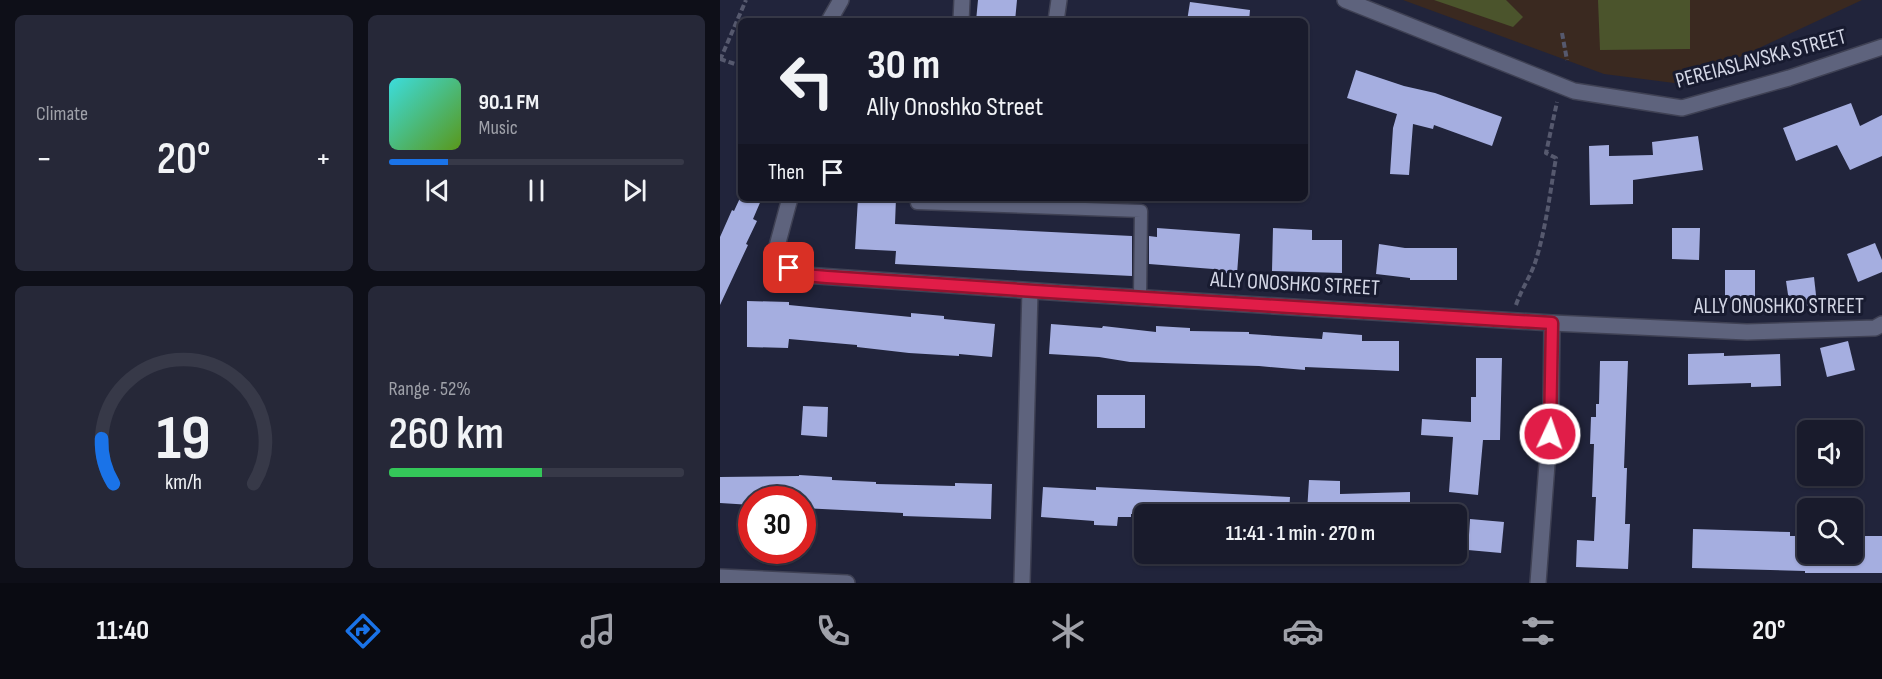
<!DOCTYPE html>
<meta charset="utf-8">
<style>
:root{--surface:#191b2c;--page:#262838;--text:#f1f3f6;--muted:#9fa1a9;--line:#373948;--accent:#1a73e8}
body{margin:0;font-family:"Sofia Sans Condensed",sans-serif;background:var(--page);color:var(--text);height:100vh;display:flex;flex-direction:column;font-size:22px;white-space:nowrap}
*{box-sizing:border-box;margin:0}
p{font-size:20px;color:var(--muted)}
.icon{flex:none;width:33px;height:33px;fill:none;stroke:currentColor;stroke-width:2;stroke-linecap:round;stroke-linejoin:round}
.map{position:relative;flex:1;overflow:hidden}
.panel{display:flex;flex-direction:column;gap:15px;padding:15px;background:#0e0f18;width:720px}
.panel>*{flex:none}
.hud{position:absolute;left:18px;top:18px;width:570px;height:183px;border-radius:9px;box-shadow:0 2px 4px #0004,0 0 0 2px var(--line);background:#191b2c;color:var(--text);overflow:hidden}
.fabs{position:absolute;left:1077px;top:420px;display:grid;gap:12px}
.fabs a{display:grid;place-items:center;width:66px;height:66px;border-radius:9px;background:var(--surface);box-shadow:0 2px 4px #0004,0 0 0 2px var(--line);font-size:30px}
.speed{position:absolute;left:18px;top:486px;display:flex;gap:12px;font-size:30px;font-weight:700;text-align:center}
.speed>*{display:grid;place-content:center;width:78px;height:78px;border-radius:50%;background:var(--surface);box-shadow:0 2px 4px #0004,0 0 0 2px var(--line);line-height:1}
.speed .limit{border:9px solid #d22;background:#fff;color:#111}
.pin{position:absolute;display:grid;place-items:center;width:51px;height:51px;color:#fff;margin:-26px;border-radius:12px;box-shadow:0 3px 9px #0006}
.me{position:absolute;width:66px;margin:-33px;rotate:3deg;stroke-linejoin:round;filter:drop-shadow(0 0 4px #0008)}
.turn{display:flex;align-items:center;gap:21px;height:126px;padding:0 30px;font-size:27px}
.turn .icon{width:78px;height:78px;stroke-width:2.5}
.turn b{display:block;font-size:42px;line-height:51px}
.then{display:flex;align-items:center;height:57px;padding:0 30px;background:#0003;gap:12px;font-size:22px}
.big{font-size:45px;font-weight:600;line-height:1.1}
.panel .tile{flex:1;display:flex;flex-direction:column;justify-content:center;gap:9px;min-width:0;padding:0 21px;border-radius:9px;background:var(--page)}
.panel .dial{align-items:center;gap:0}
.dial svg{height:156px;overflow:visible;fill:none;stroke:var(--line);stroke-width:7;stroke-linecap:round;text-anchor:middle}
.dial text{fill:var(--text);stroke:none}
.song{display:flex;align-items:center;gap:18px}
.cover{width:72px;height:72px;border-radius:9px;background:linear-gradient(135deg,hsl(180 70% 55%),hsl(90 70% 35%))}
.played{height:6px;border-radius:3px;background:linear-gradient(90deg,var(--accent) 20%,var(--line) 20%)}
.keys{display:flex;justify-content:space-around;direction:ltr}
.heat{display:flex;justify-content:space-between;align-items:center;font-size:33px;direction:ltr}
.charge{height:9px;border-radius:4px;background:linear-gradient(90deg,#34c759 52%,var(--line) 0)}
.panel .tiles{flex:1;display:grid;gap:15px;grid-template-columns:repeat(2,1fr)}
.trip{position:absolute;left:414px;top:504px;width:333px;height:60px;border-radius:9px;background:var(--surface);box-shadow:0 2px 4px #0004,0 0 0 2px var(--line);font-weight:600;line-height:60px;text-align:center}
.menu{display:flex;height:96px;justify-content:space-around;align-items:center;background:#0a0b12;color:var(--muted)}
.menu .icon{width:42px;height:42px}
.menu .current{color:var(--accent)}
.menu b{font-size:27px;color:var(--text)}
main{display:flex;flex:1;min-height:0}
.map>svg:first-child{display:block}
.education{fill:#3a2920}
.green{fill:#4b542c}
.building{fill:#a5aee0}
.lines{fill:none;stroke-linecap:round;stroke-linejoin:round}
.service-casing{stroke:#3f4154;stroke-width:15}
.minor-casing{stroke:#3f4154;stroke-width:18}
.path{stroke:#56596e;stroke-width:4;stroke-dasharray:6 3;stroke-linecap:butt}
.service{stroke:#5e637d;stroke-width:12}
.minor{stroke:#5e637d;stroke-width:15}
.route-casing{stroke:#92132f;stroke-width:15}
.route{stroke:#e11d48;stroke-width:10}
.labels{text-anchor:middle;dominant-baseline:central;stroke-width:6;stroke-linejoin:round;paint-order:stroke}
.street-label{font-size:22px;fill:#d3d6e5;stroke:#181b30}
</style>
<main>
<section class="panel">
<div class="tiles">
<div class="tile"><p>Climate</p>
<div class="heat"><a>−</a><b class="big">20°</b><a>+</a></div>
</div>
<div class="tile">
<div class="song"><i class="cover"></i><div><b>90.1 FM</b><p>Music</p></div></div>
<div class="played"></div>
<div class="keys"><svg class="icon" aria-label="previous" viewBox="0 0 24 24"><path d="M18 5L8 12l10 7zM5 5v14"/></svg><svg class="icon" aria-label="pause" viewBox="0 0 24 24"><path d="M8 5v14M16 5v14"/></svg><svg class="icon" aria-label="next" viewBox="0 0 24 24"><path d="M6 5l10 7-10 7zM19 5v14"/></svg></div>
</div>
<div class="tile dial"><svg viewBox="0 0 100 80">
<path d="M14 69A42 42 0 1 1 86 69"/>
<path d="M14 69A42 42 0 0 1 8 46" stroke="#1a73e8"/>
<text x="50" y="56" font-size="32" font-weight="700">19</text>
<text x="50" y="72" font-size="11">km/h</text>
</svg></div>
<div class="tile"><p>Range · 52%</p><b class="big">260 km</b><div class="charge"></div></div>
</div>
</section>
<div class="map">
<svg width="1162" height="583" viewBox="0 0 1162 583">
<rect width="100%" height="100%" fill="#21243b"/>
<!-- education -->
<polygon class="education" points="683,0 1142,0 962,84 884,74"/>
<!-- green -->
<g class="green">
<polygon points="714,0 786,0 803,17 793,27"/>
<polygon points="878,0 970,0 970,49 880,50"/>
<polygon points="214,198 409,198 408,207"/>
</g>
<!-- building -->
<g class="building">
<polygon points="258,0 297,0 295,21 256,21"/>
<polygon points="470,2 530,10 529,21 467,21"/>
<polygon points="636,70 684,86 715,93 782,117 772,146 714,125 713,129 693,124 689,175 670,174 673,128 677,114 627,98"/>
<polygon points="1131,103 1140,126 1162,115 1162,156 1130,170 1117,145 1076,161 1063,128"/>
<polygon points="978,136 983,170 913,180 913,204 870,205 869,146 889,145 889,156 933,155 932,142"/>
<polygon points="20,198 42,198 33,219 37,221 26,244 28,245 0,305 0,237 12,210 14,211"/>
<polygon points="138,198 176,198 175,224 412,236 412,276 175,264 176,251 135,249"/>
<polygon points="437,228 520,234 517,274 492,272 493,269 429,264 429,236 437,237"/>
<polygon points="553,228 592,230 592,240 622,240 622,273 552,271"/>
<polygon points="952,228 980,228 979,260 952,259"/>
<polygon points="1155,243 1162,260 1162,272 1138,282 1127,254"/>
<polygon points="659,244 685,248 737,248 737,280 690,280 690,278 656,274"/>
<rect x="1005" y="270" width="30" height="30"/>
<polygon points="1094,277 1097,304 1070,308 1066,281"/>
<polygon points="27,301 69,302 69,305 191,317 191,313 224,316 224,319 275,324 272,357 239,354 239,356 189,353 137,347 137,345 69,339 68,348 27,347"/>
<polygon points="331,324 382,328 383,326 436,332 436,326 470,328 470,331 529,332 529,334 602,339 603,332 642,335 642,341 679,341 679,371 585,367 585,370 539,366 410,362 379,357 329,354"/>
<polygon points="1128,341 1135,370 1107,377 1100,348"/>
<polygon points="1004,353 1004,356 1060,354 1061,386 1031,387 1031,383 968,385 968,354"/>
<polygon points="756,358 782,358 780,440 763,440 758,495 729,492 733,437 701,435 702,419 751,422 751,397 756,397"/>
<polygon points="880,361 908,361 904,468 907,468 905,524 910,524 908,569 856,567 857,540 874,541 876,497 872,497 874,444 870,444 871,417 876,417 876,404 879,404"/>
<rect x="377" y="395" width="48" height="33"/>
<polygon points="83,406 108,407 107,437 81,435"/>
<polygon points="79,475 112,477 112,480 156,482 156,484 235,486 235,483 272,484 271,519 183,516 183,513 82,508 82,500 32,500 32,505 0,503 0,477 79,476"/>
<polygon points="589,480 620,481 620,494 690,492 690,514 587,512"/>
<polygon points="323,487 376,490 376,487 570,497 569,514 411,514 411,517 398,517 397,526 374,525 374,521 321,517"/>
<polygon points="750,519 784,522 781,553 748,550"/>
<polygon points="973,529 1070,532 1070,536 1088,536 1088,554 1132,554 1132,536 1162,536 1162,573 1085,573 1085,571 972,568"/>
</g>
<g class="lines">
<!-- service casing -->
<g class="service-casing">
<polyline id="service" points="197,198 197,203 421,211 420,297"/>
</g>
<!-- minor casing -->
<g class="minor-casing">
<g id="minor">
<polyline points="625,0 854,91 962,108 1069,78 1162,47"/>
<polyline points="109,21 121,0"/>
<polyline points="241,21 242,0"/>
<polyline points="336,21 339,0"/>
<polyline points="70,198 53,261 84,275 345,293 832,323 1027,332 1155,328 1162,324"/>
<polyline points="0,577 127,583"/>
<polyline points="302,583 310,291"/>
<polyline points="818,583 831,411 832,323"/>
</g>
</g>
<!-- path -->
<g class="path">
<polyline points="842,33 847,60"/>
<polyline points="0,59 21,66"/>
<polyline points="0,60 26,0"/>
<path d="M796 305C801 290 810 277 815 263 826 229 830 192 836 158L826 153 837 102"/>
</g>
<!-- service -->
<use href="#service" class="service"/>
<!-- minor -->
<use href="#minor" class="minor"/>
</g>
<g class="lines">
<!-- route casing -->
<g class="route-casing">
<polyline id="route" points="69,268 84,275 107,277 345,293 832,323 830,434"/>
</g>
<!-- route -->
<use href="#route" class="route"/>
</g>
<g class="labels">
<!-- street labels -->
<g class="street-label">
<text transform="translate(1041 59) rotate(-15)">PEREIASLAVSKA STREET</text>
<text transform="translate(575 284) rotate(3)">ALLY ONOSHKO STREET</text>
<text x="1059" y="306">ALLY ONOSHKO STREET</text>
</g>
</g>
</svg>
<div class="fabs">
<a><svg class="icon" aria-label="sound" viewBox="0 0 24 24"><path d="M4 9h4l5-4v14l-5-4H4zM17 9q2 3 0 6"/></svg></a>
<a><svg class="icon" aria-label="search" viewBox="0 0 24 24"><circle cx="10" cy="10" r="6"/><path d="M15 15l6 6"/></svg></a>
</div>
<div class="speed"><div class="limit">30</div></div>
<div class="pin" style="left:69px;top:268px;background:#d93025"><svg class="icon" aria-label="arrive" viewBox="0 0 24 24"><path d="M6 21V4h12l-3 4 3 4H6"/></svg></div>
<svg class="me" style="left:830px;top:434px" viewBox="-20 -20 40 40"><circle r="17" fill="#e11d48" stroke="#fff" stroke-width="3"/><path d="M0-11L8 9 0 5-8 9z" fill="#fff"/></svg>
<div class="trip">11:41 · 1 min · 270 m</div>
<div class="hud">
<div class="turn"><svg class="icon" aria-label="left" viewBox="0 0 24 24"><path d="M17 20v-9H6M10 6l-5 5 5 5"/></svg><div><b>30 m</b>Ally Onoshko Street</div></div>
<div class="then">Then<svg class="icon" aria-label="arrive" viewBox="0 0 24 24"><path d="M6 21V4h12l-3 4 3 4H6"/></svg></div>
</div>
</div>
</main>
<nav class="menu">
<b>11:40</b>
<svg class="icon current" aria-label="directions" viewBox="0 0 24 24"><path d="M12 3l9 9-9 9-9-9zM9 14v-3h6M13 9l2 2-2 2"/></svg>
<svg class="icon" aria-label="music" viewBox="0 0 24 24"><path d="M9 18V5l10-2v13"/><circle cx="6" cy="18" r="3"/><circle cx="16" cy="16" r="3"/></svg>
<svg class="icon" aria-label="phone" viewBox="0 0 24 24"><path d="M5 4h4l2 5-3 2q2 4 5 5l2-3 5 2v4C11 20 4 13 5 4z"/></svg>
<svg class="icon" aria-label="climate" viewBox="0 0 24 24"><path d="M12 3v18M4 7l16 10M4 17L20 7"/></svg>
<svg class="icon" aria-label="car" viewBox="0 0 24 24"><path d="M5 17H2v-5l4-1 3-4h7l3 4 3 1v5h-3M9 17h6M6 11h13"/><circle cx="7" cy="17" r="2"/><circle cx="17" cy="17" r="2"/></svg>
<svg class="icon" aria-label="filters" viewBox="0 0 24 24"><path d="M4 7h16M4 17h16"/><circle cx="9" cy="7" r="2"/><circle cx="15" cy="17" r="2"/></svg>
<b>20°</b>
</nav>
